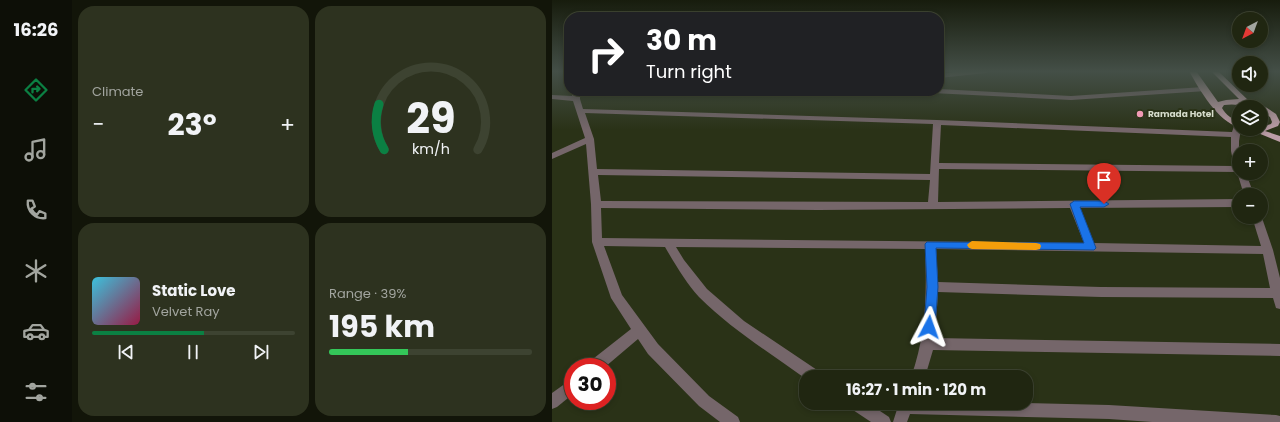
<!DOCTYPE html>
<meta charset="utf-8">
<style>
:root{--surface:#202611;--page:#2d321f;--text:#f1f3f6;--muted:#a2a59f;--line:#3d4331;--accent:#0b8043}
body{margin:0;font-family:Poppins,sans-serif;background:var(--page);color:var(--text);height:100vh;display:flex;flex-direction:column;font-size:15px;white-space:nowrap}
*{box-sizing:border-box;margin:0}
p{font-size:13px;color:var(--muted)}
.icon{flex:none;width:22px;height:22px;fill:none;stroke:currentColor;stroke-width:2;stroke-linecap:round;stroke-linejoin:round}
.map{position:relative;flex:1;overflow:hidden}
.details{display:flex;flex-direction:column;gap:6px;padding:6px;background:#121509;width:480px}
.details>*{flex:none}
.guide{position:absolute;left:12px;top:12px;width:380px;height:84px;border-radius:16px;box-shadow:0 2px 6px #0003,0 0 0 1px var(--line);background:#202124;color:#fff;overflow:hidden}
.needle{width:26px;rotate:221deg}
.buttons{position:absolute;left:680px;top:12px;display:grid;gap:8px}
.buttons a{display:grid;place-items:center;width:36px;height:36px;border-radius:50%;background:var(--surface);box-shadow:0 2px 6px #0003,0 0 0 1px var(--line);font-size:20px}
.speed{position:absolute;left:12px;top:358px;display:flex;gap:8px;font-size:20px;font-weight:700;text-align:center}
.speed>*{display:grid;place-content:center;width:52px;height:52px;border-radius:50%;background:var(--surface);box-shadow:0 2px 6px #0003,0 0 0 1px var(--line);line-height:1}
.speed .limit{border:6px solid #d22;background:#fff;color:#111}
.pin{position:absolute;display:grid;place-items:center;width:34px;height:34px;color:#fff;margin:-41px -17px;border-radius:50% 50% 50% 0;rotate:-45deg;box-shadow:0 0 4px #0007}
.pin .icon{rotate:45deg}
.me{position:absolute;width:44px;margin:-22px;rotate:4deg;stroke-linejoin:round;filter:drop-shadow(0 0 3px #0008)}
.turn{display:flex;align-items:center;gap:14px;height:84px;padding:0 16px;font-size:18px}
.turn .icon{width:52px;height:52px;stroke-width:2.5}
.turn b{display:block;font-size:28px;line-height:34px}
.big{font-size:30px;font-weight:700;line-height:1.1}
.details .tile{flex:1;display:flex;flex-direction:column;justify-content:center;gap:6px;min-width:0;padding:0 14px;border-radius:16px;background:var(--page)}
.details .dial{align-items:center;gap:0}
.dial svg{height:104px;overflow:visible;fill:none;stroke:var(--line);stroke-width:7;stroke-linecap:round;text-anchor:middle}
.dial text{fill:var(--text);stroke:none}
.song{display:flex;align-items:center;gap:12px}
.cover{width:48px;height:48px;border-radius:6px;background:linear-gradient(135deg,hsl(190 70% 55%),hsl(340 70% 35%))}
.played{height:4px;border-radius:2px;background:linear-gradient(90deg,var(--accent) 55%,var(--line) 55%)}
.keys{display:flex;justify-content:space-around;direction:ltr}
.heat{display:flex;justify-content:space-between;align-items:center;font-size:22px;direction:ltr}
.charge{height:6px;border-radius:3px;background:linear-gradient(90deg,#34c759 39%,var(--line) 0)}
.details .tiles{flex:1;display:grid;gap:6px;grid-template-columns:repeat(2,1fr)}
.trip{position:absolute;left:247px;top:370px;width:234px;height:40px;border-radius:16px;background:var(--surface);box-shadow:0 2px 6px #0003,0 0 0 1px var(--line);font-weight:700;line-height:40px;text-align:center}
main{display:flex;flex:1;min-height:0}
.dock{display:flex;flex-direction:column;width:72px;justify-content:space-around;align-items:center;background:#0d0f07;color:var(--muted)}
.dock .icon{width:28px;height:28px}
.dock .current{color:var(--accent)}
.dock b{font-size:18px;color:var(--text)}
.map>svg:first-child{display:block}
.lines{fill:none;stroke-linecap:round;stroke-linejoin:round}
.minor{fill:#75666a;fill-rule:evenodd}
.major{fill:#bc9da6;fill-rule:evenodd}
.route{fill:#1a73e8;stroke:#114b97}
.slow{fill:#f59e0b}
.poi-dot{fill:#f09ab5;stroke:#2a3217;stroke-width:1.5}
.labels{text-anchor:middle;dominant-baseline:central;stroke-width:4;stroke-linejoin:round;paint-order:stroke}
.far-poi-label{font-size:9px;font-weight:bold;fill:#d5dbca;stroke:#2a3217;text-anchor:start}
</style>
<main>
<nav class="dock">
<b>16:26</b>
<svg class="icon current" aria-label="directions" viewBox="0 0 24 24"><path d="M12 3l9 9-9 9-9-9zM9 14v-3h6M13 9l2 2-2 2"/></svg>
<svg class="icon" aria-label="music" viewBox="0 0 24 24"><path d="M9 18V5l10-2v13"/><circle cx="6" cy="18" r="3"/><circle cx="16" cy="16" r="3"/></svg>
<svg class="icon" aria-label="phone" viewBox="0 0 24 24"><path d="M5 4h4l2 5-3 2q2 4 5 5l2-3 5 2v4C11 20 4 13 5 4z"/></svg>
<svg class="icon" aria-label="climate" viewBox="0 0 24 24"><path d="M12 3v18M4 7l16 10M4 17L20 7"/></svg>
<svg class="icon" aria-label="car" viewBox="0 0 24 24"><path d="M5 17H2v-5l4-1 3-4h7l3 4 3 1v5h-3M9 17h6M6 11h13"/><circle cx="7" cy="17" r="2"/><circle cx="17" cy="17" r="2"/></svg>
<svg class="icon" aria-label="filters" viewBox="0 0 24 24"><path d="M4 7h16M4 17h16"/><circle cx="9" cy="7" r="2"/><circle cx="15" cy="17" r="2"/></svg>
</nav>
<section class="details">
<div class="tiles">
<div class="tile"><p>Climate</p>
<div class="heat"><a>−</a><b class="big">23°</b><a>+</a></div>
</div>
<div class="tile dial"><svg viewBox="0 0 100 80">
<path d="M14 69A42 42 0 1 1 86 69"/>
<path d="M14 69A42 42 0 0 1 10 34" stroke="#0b8043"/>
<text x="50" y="56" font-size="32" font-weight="700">29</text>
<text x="50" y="72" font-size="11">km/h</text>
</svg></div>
<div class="tile">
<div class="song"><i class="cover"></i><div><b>Static Love</b><p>Velvet Ray</p></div></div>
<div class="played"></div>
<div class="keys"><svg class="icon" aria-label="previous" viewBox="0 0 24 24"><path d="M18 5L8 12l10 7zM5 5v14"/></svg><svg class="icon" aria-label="pause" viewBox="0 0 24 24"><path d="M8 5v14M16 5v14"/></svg><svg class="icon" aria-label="next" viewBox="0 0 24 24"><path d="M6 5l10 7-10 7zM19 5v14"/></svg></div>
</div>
<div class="tile"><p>Range · 39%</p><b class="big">195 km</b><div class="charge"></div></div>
</div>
</section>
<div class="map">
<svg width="728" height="422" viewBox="0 0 728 422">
<rect width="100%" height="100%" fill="#2a3217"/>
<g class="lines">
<!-- minor -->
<g class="minor">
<polygon points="412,71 437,71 434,73 387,78 387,74"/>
<polygon points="651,87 655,89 654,91 519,100 380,93 376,91 387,91 387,89 519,96"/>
<path d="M20 91H28V99L31 109 385 120 680 132 683 123H687V129H689L687 141V173H694L702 195H692L685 172 387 169 386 202 687 199V207L528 208 542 243 709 246 700 217H709V215L721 250 728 278V309L724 308 721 298 549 297 386 292 383 338 728 344V356L381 350 373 377H359C374 336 375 293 373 249L124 247 132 260 155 289 192 321 268 372 270 377H254V379C218 353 179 329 147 297 134 283 123 264 113 247L52 246 70 295 106 344 157 396 186 417 188 422H168L147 406 96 354 86 339 53 367H35L37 362 79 329 59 298 40 242 39 204 34 144 0 159V153L33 138 21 101 0 99V95L20 96ZM33 113 381 124 378 174 45 169 42 139ZM389 125 679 137V151L682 166 387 163ZM46 175 378 180 376 202 49 201ZM49 208 266 210 518 208 532 243 50 238ZM384 249 711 254 718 288 549 287 386 282Z"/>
<polygon points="21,378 21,394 5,407 0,409 0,393"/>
<polygon points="296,403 316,403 337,417 339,422 319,422 298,408"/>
<polygon points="347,403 474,403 557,405 724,415 728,416 728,422 600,422 557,419 358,414 355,422 341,422"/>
</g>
<!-- major -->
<path class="major" d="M637 71H644L666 102 674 100 687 99 659 71H666L697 101 712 106 724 114 728 122 726 126 713 131 728 136V142L696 129H709V127L719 124 720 122 718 117 709 111V107C696 107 685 103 672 105L670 108C674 115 680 119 687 122V127C666 122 647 89 637 71Z"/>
</g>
<!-- sky -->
<linearGradient id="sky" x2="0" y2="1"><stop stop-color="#171c0d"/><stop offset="0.55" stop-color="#444f47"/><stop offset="1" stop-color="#444f47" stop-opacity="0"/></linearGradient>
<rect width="728" height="130" fill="url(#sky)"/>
<!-- route -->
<polygon class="route" points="522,201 552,201 557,204 552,207 528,207 544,248 542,250 384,248 386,287 383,327 382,331 377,333 373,331 372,327 375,287 373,244 375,242 532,243 518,204"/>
<!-- slow -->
<polygon class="slow" points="420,241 484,243 488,244 489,246 488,249 484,250 420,249 417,248 415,245 417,243"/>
<!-- markers -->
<circle class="poi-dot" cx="588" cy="114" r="4"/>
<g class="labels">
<!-- far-poi labels -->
<g class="far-poi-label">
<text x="596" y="114">Ramada Hotel</text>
</g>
</g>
</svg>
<div class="buttons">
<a><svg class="needle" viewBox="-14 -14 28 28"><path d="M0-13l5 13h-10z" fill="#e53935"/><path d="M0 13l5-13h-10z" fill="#a2a59f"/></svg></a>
<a><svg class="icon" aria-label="sound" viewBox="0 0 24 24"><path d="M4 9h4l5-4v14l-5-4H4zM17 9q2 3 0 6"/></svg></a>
<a><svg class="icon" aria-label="layers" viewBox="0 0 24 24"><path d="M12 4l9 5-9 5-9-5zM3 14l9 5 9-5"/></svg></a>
<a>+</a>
<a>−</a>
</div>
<div class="speed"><div class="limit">30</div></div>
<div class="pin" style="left:552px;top:204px;background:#d93025"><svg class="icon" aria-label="arrive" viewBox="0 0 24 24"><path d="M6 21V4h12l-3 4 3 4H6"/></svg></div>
<svg class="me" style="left:377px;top:327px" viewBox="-20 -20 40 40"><path d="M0-17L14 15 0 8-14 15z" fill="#1a73e8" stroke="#fff" stroke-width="4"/></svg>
<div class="trip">16:27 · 1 min · 120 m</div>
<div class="guide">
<div class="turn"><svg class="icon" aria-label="right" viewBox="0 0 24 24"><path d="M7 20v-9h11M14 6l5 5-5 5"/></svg><div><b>30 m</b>Turn right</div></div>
</div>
</div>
</main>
